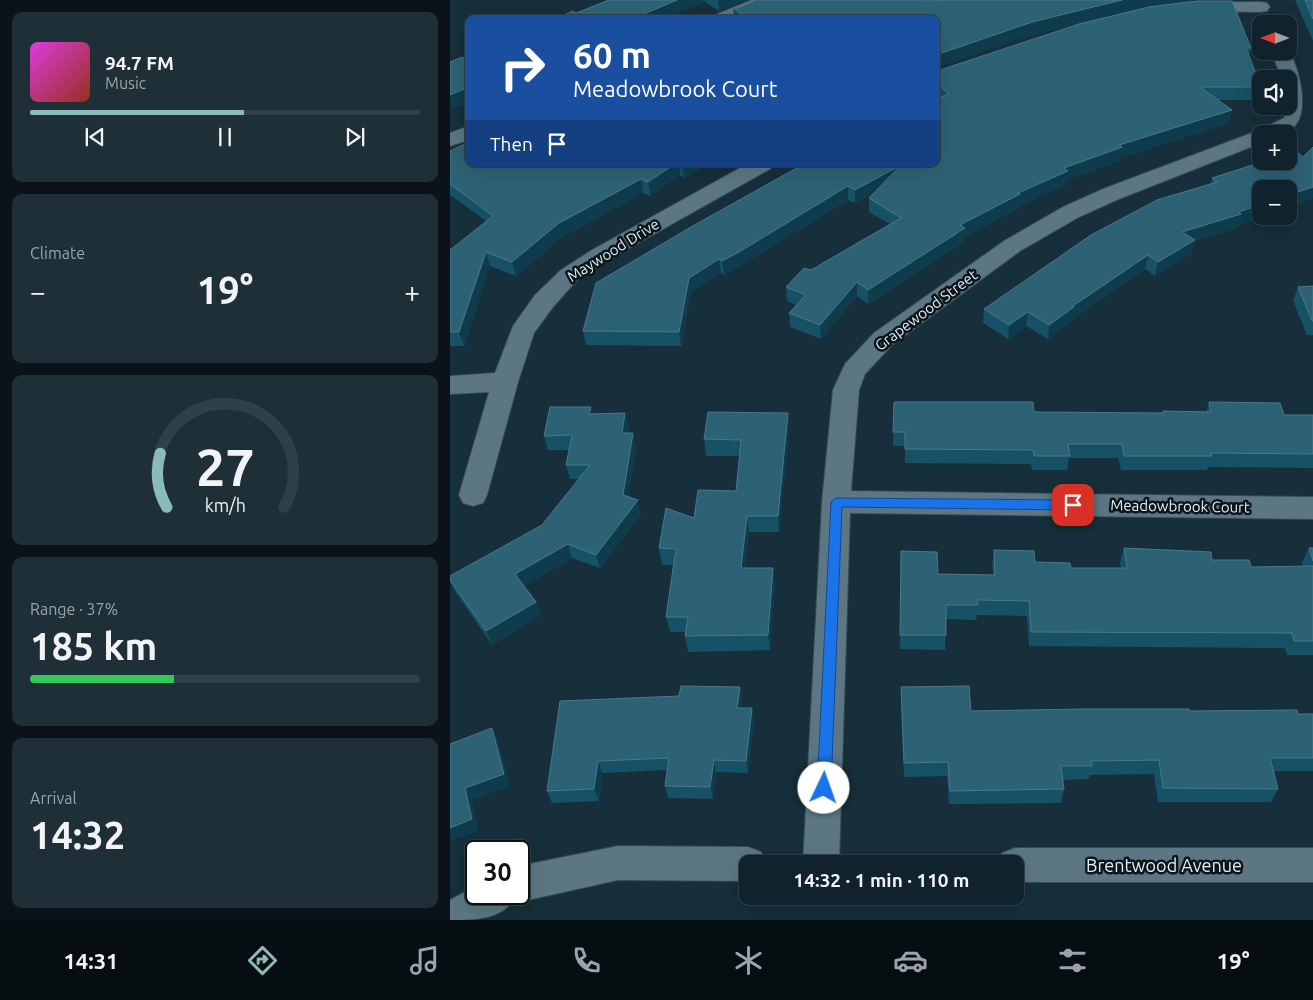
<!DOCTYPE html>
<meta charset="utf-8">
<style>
:root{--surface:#10232c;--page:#1e2f38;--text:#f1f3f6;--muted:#9ca4a9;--line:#304048;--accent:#8bbbb9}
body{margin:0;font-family:Ubuntu,sans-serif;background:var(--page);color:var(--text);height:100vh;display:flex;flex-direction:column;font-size:19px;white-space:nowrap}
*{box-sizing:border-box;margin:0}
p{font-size:16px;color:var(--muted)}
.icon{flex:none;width:28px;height:28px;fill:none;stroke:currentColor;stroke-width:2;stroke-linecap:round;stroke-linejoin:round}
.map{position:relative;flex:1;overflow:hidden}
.drawer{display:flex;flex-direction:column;gap:12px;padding:12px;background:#091318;width:450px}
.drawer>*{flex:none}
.hud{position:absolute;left:15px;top:15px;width:475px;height:152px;border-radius:10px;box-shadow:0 5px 20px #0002,0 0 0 1px var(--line);background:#1a4fa0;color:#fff;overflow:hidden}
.needle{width:32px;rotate:270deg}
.tools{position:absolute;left:802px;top:15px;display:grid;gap:10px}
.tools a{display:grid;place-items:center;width:45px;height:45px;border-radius:10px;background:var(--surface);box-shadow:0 5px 20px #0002,0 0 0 1px var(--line);font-size:25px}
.speed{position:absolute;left:15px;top:840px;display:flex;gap:10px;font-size:25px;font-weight:700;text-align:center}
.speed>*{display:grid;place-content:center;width:65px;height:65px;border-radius:50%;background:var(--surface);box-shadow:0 5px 20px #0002,0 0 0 1px var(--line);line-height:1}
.speed .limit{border:2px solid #111;border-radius:8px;background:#fff;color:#111}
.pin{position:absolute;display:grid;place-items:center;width:42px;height:42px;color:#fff;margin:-21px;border-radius:10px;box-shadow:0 2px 8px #0006}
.me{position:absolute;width:55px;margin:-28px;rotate:3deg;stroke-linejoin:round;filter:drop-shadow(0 0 4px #0008)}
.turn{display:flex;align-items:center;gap:18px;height:105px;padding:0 25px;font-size:22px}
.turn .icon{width:65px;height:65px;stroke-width:2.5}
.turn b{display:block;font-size:35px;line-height:42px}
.then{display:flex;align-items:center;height:48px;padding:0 25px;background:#0003;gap:10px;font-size:19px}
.big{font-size:38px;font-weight:600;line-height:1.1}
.drawer .card{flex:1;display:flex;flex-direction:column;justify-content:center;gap:8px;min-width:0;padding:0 18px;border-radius:10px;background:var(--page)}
.drawer .dial{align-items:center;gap:0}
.dial svg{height:130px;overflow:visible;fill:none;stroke:var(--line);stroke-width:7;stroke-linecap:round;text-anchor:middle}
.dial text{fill:var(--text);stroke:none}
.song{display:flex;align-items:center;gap:15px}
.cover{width:60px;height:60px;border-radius:8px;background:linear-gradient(135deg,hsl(300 70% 55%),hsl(10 70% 35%))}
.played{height:5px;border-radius:2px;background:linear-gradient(90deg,var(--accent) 55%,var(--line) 55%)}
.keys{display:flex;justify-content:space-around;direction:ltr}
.heat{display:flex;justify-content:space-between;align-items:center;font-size:28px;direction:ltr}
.charge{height:8px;border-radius:4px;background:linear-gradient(90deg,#34c759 37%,var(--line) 0)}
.trip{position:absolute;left:289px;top:855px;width:285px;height:50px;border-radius:10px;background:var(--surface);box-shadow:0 5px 20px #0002,0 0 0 1px var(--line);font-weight:600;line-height:50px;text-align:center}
.dock{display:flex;height:80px;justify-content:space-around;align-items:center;background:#060e12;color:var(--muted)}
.dock .icon{width:35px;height:35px}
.dock .on{color:var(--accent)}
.dock b{font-size:22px;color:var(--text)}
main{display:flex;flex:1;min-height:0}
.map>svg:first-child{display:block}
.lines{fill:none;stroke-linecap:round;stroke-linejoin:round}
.minor-casing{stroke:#364a54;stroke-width:2}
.minor{fill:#5c7783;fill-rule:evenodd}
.wall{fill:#175165}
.shaded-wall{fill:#0e3c4d}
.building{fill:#2d6275;stroke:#497889}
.route{fill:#1a73e8;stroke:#114b97}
.labels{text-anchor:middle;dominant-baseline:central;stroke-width:5;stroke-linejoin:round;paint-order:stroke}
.street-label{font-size:15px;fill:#e1f0f7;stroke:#0b151a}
.near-street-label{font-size:18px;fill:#e1f0f7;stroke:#0b151a}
</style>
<main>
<section class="drawer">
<div class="card">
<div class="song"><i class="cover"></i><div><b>94.7 FM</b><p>Music</p></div></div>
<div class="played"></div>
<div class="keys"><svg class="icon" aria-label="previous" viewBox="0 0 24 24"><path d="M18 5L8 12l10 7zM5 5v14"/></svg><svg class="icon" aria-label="pause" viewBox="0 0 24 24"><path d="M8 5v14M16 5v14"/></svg><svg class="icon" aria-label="next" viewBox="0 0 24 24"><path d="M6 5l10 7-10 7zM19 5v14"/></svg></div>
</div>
<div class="card"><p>Climate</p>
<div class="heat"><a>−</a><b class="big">19°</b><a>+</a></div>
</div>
<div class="card dial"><svg viewBox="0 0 100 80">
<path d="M14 69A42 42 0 1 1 86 69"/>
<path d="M14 69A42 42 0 0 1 10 36" stroke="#8bbbb9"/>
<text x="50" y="56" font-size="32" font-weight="700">27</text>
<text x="50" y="72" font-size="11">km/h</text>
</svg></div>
<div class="card"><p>Range · 37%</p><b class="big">185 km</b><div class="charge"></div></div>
<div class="card"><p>Arrival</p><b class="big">14:32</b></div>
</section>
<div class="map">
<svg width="863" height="920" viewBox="0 0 863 920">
<rect width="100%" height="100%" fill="#162f3a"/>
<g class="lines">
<!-- minor casing -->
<g class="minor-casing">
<g id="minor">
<polygon points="302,0 327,0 324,4 288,19 262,19 265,15"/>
<polygon points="748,2 811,2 817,3 820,7 817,11 811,12 742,11 739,7 742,3"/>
<path d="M839 50C851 74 863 122 835 133 828 135 819 134 811 134V143L669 199 629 217 570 251 442 345 415 374 409 390 401 491 863 497V519L400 513 389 864H353L372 502 383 390 395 364 424 333 554 241 613 207 653 189 807 131 834 118 839 106V79H832L821 51Z"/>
<polygon points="19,126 19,140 0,146 0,133"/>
<polygon points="297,164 323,164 320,169 158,260 127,280 103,307 84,333 68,382 37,495 33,503 23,506 13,503 9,495 39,392 0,394 0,376 45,373 63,326 85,295 111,270 142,250"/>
<path d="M168 846 298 847 311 852 316 864H298V881L168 880 69 902 63 899C53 920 21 920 0 920V900L26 886V894H69V866Z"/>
<polygon points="565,848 863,848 863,882 565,882 565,864 548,864 552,853"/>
</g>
</g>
<!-- minor -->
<use href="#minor" class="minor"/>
</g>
<!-- wall -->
<g class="wall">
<polygon points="159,0 297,0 269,11 255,2 126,13"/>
<polygon points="306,0 773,0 744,0 716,5 801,48 799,55 811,87 807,100 769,100 779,123 670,158 669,161 616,180 616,184 569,206 569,208 514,237 514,242 418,304 407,296 371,339 340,327 339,313 346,305 337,301 336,287 361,270 440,224 419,212 419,198 424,193 405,203 398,200 290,266 274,275 271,273 241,292 231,346 136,345 133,331 343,170 486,164 488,98 486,97 486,71 487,71 690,9 678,11 580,36 486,19 284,19 283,8 288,8"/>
<polygon points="845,0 863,0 863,41"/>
<polygon points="0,151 19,164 259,164 234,178 230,175 200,196 193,193 112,237 66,276 40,266 14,346 0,346 0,250 36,221 2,196 0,197"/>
<polygon points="853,157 811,216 813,216 788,225 787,228 744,241 741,254 705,276 695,269 623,319 622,321 598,339 576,326 558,339 533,323 534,309 761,184 762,178"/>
<polygon points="863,286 863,335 857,335 843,301 848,287"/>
<polygon points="444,402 584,412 712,413 713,411 756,412 759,402 834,415 863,415 863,468 758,467 757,470 671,470 668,458 619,458 617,470 582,470 581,464 455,463 455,446 443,446"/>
<polygon points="141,407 143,414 179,427 178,433 183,433 186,447 178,496 191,514 150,568 122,558 74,586 86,602 91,615 42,645 4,590 0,581 0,576 92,525 129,479 120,479 116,465 119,450 98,450 94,436"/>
<polygon points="338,413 339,429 329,532 299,532 295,568 325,584 320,650 238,652 235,636 236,632 220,632 216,617 223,565 212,565 209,548 286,491 290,456 256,456 254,439"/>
<polygon points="674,548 762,560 801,567 853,567 852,563 859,548 863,548 863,655 837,655 835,648 579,646 577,616 527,615 526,620 496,619 496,635 495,650 450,649 451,551 488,574 543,575 542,565 544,550 585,562 621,568 671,568 670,563"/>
<polygon points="290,687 292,700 291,708 304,721 298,773 266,772 263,799 218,798 215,786 217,770 152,773 149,801 102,803 97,791 229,696"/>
<polygon points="451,687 521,711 740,711 848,714 863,714 863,771 824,771 828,789 821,802 708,802 704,774 640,775 638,779 613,780 614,789 611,803 499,804 497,776 454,777 451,701"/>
</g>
<!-- shaded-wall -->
<g class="shaded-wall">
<polygon points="227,0 255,0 255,2 215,19 182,19"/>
<polygon points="268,0 297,0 269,11"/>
<polygon points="672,0 744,0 678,11 580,36 486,68 486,55 582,22"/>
<polygon points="19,87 19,102 0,110 0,95"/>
<polygon points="782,110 779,123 670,158 669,161 616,180 616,184 569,206 569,208 514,237 514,242 418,304 418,290 510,225 614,168 669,145"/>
<polygon points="225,164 229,164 230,175 200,196 198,182"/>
<polygon points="232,164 259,164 234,178"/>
<polygon points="451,165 450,179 405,203 405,190"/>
<polygon points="191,179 193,193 112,237 66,276 62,262 109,223"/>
<polygon points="398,186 398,200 290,266 274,275 272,261"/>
<polygon points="863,187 863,199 839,207 839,195"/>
<polygon points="811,204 811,216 813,216 788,225 787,228 744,241 741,254 705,276 708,262 732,232"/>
<polygon points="36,252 40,266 14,346 9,332"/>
<polygon points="698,255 695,269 623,319 622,321 598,339 599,325 623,306"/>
<polygon points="269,259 271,273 241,292 231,346 229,332 239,278"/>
<polygon points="407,282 407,296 371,339 370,325"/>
<polygon points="578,312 576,326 558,339 559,325"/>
<polygon points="141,407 145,421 139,414"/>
<polygon points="175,413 179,427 175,447 172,433"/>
<polygon points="338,413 339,429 329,532 328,516"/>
<polygon points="183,433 186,447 177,508 173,495"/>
<polygon points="188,500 191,514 150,568 146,555"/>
<polygon points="297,516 299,532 293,584 291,568"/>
<polygon points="118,544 122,558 71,588 65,574"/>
<polygon points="323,568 325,584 320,650 318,635"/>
<polygon points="86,602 91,615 42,645 36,631"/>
<polygon points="290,687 292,700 289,721 287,708"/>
<polygon points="302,708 304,721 298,773 296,761"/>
<polygon points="42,728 48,741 60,786 22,800 29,831 0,842 0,828 15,788"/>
<polygon points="264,760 266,772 263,799 260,787"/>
<polygon points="148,761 152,773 149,801 144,789"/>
</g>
<!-- building -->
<g class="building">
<polygon points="159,0 227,0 182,19 105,19 123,11 126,13"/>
<polygon points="306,0 672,0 582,22 486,55 486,19 299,19 283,8 288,8"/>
<polygon points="855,0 863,0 863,19"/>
<polygon points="747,1 782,1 801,48 796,48 811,87 750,87 782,110 669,145 672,147 614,168 618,171 568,193 570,194 510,225 515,228 418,290 407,282 370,325 339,313 356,295 336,287 354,268 361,270 451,218 419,198 451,165 405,190 398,186 289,252 272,261 269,259 239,278 229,332 133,331 146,283 241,227 343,170 356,164 486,164 486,99 499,94 486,83 486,71 487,71 629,24 699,7"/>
<polygon points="12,57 15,59 19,58 19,87 0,95 0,62"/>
<polygon points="19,142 19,164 225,164 198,182 191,179 109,223 62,262 36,252 9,332 0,332 0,250 43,216 0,184 0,151"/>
<polygon points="863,147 863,187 839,195 839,189 811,189 811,204 789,212 791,214 732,232 745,240 708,262 698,255 623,306 624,307 599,325 578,312 559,325 534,309 641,235 707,200 767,182 762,178 815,161 839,161 839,154 846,151 853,157"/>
<polygon points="863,286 863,321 862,321 848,287"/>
<polygon points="444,402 583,402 584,412 713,413 713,411 761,412 759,402 830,403 834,415 863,415 863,454 761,453 762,456 674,456 672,444 618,444 620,456 584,456 583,450 455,449 455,432 443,432"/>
<polygon points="100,407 141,407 139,414 175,413 172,433 183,433 173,495 188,500 146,555 118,544 65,574 86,602 36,631 0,580 0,576 92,525 140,465 116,465 122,435 94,436"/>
<polygon points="258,412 338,413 328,516 297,516 291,568 323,568 318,635 235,636 238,617 216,617 226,549 209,548 216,508 244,518 248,490 286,491 291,440 254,439"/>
<polygon points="674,548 761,552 762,560 799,560 801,567 863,566 863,641 844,641 842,633 581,632 579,601 527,600 528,605 496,605 496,635 450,635 451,551 487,552 488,574 545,575 544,550 584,551 585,562 620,563 621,568 677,568"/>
<polygon points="859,548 863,548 863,561"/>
<polygon points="231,686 290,687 287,708 302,708 296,761 264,760 260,787 215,786 219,758 148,761 144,789 97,791 110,701 229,696"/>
<polygon points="519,686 521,711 633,709 739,709 740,711 847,710 848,714 863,714 863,758 820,758 828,789 713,788 709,760 641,761 642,766 611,766 614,789 500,791 498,762 454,763 451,687"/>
<polygon points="42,728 54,774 15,788 22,819 0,828 0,744"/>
</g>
<!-- route -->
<polygon class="route" points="386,498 623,500 629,505 623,510 392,507 381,788 379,792 374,794 369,792 367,788 381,502"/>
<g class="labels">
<!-- street labels -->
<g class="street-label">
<text transform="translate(163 250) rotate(-32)">Maywood Drive</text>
<text transform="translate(476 310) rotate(-37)">Grapewood Street</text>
<text transform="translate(730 506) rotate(1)">Meadowbrook Court</text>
</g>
<!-- near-street labels -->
<g class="near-street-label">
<text x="714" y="865">Brentwood Avenue</text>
</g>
</g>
</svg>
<div class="tools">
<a><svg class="needle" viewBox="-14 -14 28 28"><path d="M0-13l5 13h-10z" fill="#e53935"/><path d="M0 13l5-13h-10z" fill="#9ca4a9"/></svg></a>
<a><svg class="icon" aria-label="sound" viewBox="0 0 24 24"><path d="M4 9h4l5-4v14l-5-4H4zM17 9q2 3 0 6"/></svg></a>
<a>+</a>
<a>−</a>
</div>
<div class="speed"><div class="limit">30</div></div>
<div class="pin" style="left:623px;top:505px;background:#d93025"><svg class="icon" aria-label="arrive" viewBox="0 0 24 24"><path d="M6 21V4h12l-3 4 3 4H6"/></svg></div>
<svg class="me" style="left:374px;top:788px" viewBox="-20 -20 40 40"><circle r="19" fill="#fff"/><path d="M0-13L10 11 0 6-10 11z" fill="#1a73e8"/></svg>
<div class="trip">14:32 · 1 min · 110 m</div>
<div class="hud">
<div class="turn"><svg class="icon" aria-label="right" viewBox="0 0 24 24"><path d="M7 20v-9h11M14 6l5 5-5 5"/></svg><div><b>60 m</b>Meadowbrook Court</div></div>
<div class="then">Then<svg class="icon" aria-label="arrive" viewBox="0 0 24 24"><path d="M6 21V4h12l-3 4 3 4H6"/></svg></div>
</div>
</div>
</main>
<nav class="dock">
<b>14:31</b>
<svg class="icon on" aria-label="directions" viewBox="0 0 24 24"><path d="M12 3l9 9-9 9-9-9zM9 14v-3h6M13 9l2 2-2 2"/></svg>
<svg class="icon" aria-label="music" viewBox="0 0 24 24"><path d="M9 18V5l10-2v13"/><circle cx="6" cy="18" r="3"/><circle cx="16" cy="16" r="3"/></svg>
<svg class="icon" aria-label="phone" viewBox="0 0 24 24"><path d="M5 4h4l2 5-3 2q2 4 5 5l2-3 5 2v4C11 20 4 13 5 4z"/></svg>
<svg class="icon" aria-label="climate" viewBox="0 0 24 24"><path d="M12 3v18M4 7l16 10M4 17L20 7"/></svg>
<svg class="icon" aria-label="car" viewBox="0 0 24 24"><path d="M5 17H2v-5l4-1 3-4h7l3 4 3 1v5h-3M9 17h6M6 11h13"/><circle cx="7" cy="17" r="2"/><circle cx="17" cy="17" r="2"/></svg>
<svg class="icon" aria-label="filters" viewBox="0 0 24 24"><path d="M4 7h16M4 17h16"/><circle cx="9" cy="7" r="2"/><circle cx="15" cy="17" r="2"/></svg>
<b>19°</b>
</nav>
